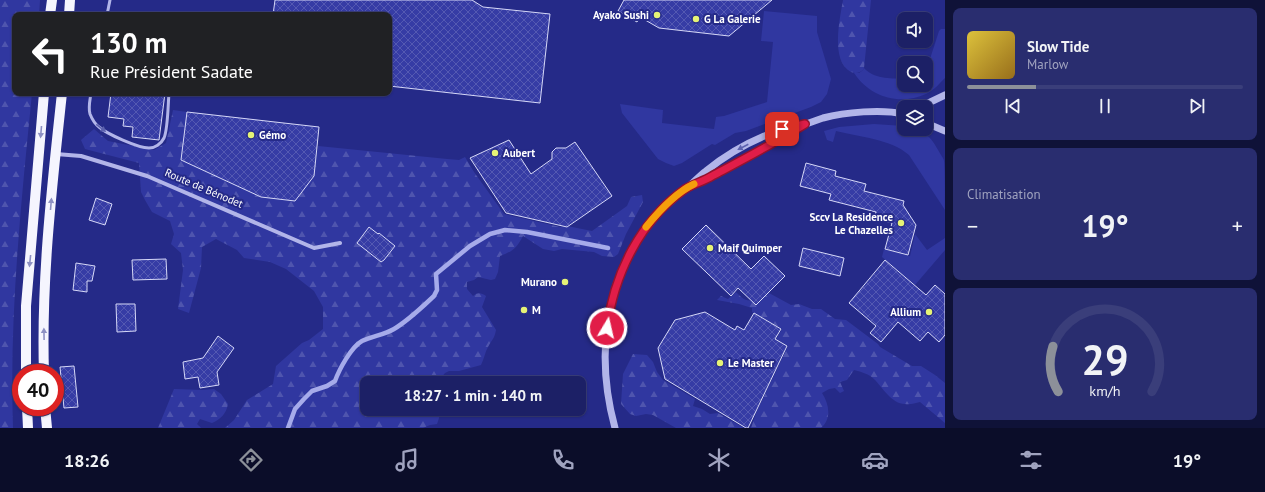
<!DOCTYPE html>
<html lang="fr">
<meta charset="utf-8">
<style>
:root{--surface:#1c2066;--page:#292d6f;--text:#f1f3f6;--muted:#a0a3bf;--line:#3a3e7a;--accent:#8c9099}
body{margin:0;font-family:"PT Sans",sans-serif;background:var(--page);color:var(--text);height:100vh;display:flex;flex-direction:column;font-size:15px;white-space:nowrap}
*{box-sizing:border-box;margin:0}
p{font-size:13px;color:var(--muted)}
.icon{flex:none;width:22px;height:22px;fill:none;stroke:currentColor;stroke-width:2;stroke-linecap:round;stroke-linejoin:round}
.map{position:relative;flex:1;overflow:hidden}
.panel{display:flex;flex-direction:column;gap:8px;padding:8px;background:#0f1238;width:320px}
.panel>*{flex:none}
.hud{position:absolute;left:12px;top:12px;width:380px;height:84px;border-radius:8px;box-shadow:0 1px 3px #0004,0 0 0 1px var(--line);background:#202124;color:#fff;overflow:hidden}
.buttons{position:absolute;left:897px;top:12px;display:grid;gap:8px}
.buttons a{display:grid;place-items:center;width:36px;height:36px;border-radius:8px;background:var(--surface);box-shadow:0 1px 3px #0004,0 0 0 1px var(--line);font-size:20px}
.speed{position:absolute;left:12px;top:364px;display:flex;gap:8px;font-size:20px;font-weight:700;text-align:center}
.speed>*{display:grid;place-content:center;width:52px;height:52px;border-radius:50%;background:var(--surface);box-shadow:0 1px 3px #0004,0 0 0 1px var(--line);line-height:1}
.speed .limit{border:6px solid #d22;background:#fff;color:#111}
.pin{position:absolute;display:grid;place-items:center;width:34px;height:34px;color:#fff;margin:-17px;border-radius:8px;box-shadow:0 2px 6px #0006}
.me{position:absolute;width:44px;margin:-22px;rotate:9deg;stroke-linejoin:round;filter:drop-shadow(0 0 3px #0008)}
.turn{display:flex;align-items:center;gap:14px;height:84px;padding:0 12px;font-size:18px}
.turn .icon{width:52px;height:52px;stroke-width:2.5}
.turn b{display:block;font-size:28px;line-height:34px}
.big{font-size:30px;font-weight:600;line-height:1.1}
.panel .card{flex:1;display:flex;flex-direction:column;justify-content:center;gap:6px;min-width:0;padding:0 14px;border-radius:8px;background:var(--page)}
.panel .dial{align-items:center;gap:0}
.dial svg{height:104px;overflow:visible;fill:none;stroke:var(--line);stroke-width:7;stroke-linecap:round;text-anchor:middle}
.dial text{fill:var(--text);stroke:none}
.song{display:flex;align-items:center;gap:12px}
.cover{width:48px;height:48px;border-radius:6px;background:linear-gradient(135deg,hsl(50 70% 55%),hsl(40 70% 35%))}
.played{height:4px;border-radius:2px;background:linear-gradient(90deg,var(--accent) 25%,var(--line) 25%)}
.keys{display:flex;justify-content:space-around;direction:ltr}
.heat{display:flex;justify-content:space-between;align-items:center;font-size:22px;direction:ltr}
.trip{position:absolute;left:360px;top:376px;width:226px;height:40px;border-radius:8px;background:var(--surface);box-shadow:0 1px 3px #0004,0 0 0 1px var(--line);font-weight:600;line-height:40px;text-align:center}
.tabs{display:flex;height:64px;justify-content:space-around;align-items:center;background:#0b0d29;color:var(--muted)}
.tabs .icon{width:28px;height:28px}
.tabs .current{color:var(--accent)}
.tabs b{font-size:18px;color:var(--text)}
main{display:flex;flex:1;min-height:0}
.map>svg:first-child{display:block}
.grass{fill:#3037a0}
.forest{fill:url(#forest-firs)}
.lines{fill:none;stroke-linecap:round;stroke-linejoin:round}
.stream{stroke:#a6abea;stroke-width:4.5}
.building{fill:url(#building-cross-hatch);stroke:#d6d8f7}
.service{stroke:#b2b5e9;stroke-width:3}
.minor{stroke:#b2b5e9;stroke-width:4}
.tertiary{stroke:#b2b5e9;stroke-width:7}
.primary{stroke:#f5f5fe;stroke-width:10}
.oneway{fill:#5d62af}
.oneway2{fill:#8d90c3}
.route-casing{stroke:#92132f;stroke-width:10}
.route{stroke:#e11d48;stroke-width:7}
.slow{stroke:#f59e0b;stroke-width:7}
.poi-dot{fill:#e6f376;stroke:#252a88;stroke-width:1.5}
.labels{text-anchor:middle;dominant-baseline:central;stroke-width:4;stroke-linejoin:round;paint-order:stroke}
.poi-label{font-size:11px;font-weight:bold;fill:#fff;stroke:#252a88;text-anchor:start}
.street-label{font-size:11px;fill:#fff;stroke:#252a88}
</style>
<main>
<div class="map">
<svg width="945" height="428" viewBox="0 0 945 428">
<defs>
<pattern id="forest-firs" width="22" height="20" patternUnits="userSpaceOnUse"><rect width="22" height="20" fill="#3037a0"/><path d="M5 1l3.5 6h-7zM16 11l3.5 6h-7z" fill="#4f55ae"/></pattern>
<pattern id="building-cross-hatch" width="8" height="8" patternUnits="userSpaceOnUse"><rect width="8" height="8" fill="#363ca5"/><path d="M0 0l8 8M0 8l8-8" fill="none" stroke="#5459b2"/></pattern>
</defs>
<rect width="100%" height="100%" fill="#252a88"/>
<!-- grass -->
<g class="grass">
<polygon points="764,11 817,16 817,32 831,79 827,94 821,102 811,107 746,131 735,133 715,145 712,144 682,163 674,166 666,163 658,159 622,113 620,104 663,110 662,123 714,129 716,117 724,116 767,102 773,42 761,41"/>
<path d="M941 29H945V78C939 84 933 91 926 94 899 106 870 97 854 73H859L863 70 864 68C874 79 889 78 904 79V85H926V81H929V62L939 31Z"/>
<path d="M874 124 904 126V129C926 129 931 137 941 155 942 157 944 159 944 161 945 167 945 201 945 210L909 155C891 139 859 137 836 131L833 142 827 140 824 131 839 127Z"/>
<polygon points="915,234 927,250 945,238 945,250 915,285 882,257 884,249 910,256"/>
</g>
<!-- forest -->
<g class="forest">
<path d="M0 0H40L39 15H15V93H32C21 204 9 316 13 428H0Z"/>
<path d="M843 0H871L864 68 863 70C859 73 856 74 851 72 830 61 840 18 843 0Z"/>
<path d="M173 110 187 112 181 160 261 197 295 201 314 176 318 146 447 159 459 160 465 157 474 172 504 214 560 227 567 226 592 231 627 206 631 197 642 195 643 202 626 234 618 254 614 257 602 256 594 252 562 249 554 251 543 249 523 236C516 249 513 251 500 256L498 272 495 279 491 280 478 277 474 280 467 282V289L473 296C478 292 481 293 486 296L482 307 496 330C494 340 492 339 488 347 485 352 484 359 481 365L459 371H449L445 373 439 380 440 383H367V409H440L439 418 437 424 430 425 423 428H225L234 420 247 400 273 384 276 366 302 343 309 340 323 329V307L314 291 286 269 270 262 244 258 237 250 216 239 202 247 201 268 189 313 178 309 183 270 181 253 171 244 174 234 170 221 152 212 145 200 141 192 139 163 85 149 81 140 94 129 108 141 154 150 166 143Z"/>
<path d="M736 292C745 302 748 301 761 300L769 293 791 305 799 304 812 309H821L835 319 846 320 878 344 880 347 912 366H921L935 375 945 383V423L920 402C915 403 910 405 905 404 892 404 882 387 874 379 869 374 862 372 854 370L847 380 840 382 844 391 840 393 835 388 829 389 822 393C829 404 832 418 821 428H751L756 413 788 346 776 339 782 329 752 312V308L739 304 717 300 721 296 728 299Z"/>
<polygon points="633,354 647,355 653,362 657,372 663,380 695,399 693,406 702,409 710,414 718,413 744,428 676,428 653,415 646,414 636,416 630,414 621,404 623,374"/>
<path d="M174 389 202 390 214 389 221 394 228 404C226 414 221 419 212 423L200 419 197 424 201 428H158Z"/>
</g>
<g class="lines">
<!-- stream -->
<path class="stream" d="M288 428 295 409 304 399 312 391 327 386 335 381C339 370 351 347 362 341 372 336 384 335 394 329 409 320 421 308 434 296L437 290 436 274 470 246 490 234 505 230 527 232 608 248"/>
</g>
<!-- building -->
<g class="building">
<polygon points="275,0 472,0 483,7 550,14 540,103 389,86 389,15 273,15"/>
<polygon points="624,0 772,0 729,36 659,28 640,17 637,22 618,11"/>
<polygon points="111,93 165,93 159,140 132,137 133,127 123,126 124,119 108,117"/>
<polygon points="187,112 319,127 314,176 295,201 261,197 181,160"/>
<polygon points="509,140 531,174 552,159 552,152 556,148 566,148 575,142 612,196 567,227 506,213 470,158"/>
<polygon points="806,163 836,171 835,176 866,184 864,191 904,201 903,205 916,225 908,255 885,249 892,223 874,218 876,212 829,200 831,194 800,186"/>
<polygon points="96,198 112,204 105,225 89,220"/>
<polygon points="706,225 751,269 764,256 785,276 756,305 738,288 731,296 682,249"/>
<polygon points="369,227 378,234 379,233 395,246 384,260 381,262 357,243"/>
<polygon points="803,248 844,258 840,276 799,266"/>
<polygon points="166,259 167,279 133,280 132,260"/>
<polygon points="885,260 926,295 935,285 945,294 945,335 939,342 928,332 920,341 898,322 881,342 870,333 876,326 849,303"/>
<polygon points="76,263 95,266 92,281 87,281 87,292 73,290"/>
<polygon points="116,304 135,304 136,331 117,332"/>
<polygon points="705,312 735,330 737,326 744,330 754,313 781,329 775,339 787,346 748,428 746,428 665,379 658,348 675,320"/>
<polygon points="218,336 234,348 217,372 219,385 200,388 198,377 185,379 183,362 203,358"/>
<polygon points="74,366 78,407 64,408 60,367"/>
</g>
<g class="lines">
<!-- service -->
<g class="service">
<polyline points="107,15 110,0"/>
<path d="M91 93C90 100 88 108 90 114 92 119 95 124 99 127 107 134 138 148 149 148 155 148 161 144 164 138 168 129 168 104 169 93"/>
</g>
<!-- minor -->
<polyline class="minor" points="56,154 81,156 147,176 314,248 340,243"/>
<!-- tertiary -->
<g class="tertiary">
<polyline points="920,107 945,95"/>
<polyline points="926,123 945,131"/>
<polyline points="693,185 779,140 802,126"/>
<path d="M615 428C596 359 603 278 651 222 661 210 673 199 686 189 693 183 699 176 706 171 727 154 754 139 780 130 788 127 797 126 806 124 812 122 817 120 823 118 845 112 882 109 904 114"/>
</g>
<!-- primary -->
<g class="primary">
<polyline points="50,15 52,0"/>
<polyline points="69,15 70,0"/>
<polyline points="26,373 26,306 44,93"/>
<path d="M44 373C41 280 52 186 62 93"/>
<polyline points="27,407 28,428"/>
<polyline points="45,407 47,428"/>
</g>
</g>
<!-- one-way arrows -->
<defs><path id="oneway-solid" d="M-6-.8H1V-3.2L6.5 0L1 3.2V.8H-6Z"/></defs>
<g class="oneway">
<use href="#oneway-solid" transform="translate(101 128) rotate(38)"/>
<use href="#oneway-solid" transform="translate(743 147) rotate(153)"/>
</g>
<g class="oneway2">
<use href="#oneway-solid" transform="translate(41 132) rotate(95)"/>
<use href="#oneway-solid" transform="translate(51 204) rotate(-85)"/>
<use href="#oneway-solid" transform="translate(30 261) rotate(96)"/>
<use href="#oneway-solid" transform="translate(44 334) rotate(-91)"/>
</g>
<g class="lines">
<!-- route casing -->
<g class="route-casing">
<path id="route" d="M607 328C614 274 640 221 685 189 693 184 704 181 712 176 744 159 775 143 805 124L782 129"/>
</g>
<!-- route -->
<use href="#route" class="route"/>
<!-- slow -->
<path class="slow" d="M646 227C659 211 675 193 694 184"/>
</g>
<!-- markers -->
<g class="poi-dot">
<circle cx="657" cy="15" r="4"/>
<circle cx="696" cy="19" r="4"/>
<circle cx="251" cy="135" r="4"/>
<circle cx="495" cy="153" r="4"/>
<circle cx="901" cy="223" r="4"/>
<circle cx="710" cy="248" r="4"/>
<circle cx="565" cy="282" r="4"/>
<circle cx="524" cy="310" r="4"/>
<circle cx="929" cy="312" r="4"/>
<circle cx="720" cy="363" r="4"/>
</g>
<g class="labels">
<!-- poi labels -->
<g class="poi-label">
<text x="649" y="15" text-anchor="end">Ayako Sushi</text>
<text x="704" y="19">G La Galerie</text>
<text x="259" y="135">Gémo</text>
<text x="503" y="153">Aubert</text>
<text x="893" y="217" text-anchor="end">Sccv La Residence<tspan x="893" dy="13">Le Chazelles</tspan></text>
<text x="718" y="248">Maif Quimper</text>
<text x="557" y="282" text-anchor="end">Murano</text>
<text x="532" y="310">M</text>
<text x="921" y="312" text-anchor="end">Allium</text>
<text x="728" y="363">Le Master</text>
</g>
<!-- street labels -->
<g class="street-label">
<text transform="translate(204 188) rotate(23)">Route de Bénodet</text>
</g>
</g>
</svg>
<div class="buttons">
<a><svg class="icon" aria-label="sound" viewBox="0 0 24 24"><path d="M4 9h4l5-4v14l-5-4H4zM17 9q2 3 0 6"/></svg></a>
<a><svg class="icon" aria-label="search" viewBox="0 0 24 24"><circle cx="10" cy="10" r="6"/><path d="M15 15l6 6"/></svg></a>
<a><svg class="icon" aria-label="layers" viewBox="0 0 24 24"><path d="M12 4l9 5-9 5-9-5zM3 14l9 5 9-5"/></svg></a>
</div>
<div class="speed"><div class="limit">40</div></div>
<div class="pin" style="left:782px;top:129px;background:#d93025"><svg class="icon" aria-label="arrive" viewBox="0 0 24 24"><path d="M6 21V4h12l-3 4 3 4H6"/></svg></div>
<svg class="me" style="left:607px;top:328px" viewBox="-20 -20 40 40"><circle r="17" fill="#e11d48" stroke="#fff" stroke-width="3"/><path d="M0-11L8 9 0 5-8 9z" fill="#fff"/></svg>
<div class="trip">18:27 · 1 min · 140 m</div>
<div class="hud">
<div class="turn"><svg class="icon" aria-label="left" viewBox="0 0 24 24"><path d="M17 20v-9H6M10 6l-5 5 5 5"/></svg><div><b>130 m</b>Rue Président Sadate</div></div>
</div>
</div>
<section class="panel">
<div class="card">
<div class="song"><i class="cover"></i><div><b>Slow Tide</b><p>Marlow</p></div></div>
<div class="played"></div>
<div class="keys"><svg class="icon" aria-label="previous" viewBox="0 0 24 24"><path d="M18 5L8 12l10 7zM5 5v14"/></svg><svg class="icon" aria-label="pause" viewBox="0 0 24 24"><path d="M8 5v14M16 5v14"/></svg><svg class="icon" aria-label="next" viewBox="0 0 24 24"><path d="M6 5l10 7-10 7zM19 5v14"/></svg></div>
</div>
<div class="card"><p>Climatisation</p>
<div class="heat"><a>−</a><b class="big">19°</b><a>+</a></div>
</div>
<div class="card dial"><svg viewBox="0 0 100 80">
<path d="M14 69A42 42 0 1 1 86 69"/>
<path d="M14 69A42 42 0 0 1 10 34" stroke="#8c9099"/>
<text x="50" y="56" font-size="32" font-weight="700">29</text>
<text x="50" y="72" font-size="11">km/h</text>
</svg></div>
</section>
</main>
<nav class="tabs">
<b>18:26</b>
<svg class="icon current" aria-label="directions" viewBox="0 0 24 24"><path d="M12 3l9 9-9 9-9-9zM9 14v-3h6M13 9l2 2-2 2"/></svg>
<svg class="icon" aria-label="music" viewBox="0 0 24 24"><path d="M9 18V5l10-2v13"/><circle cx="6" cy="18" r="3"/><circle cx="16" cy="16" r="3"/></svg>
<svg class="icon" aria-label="phone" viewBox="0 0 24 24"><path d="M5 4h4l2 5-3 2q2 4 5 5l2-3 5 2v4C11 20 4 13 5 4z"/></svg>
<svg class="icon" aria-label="climate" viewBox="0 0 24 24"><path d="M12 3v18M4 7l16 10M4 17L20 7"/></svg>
<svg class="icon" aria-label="car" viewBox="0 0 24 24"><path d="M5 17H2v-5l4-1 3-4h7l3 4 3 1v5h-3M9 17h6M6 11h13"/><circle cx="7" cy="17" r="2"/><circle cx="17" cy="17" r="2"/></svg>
<svg class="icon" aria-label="filters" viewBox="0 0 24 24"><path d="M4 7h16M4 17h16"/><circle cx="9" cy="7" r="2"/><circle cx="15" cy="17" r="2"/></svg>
<b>19°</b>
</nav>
